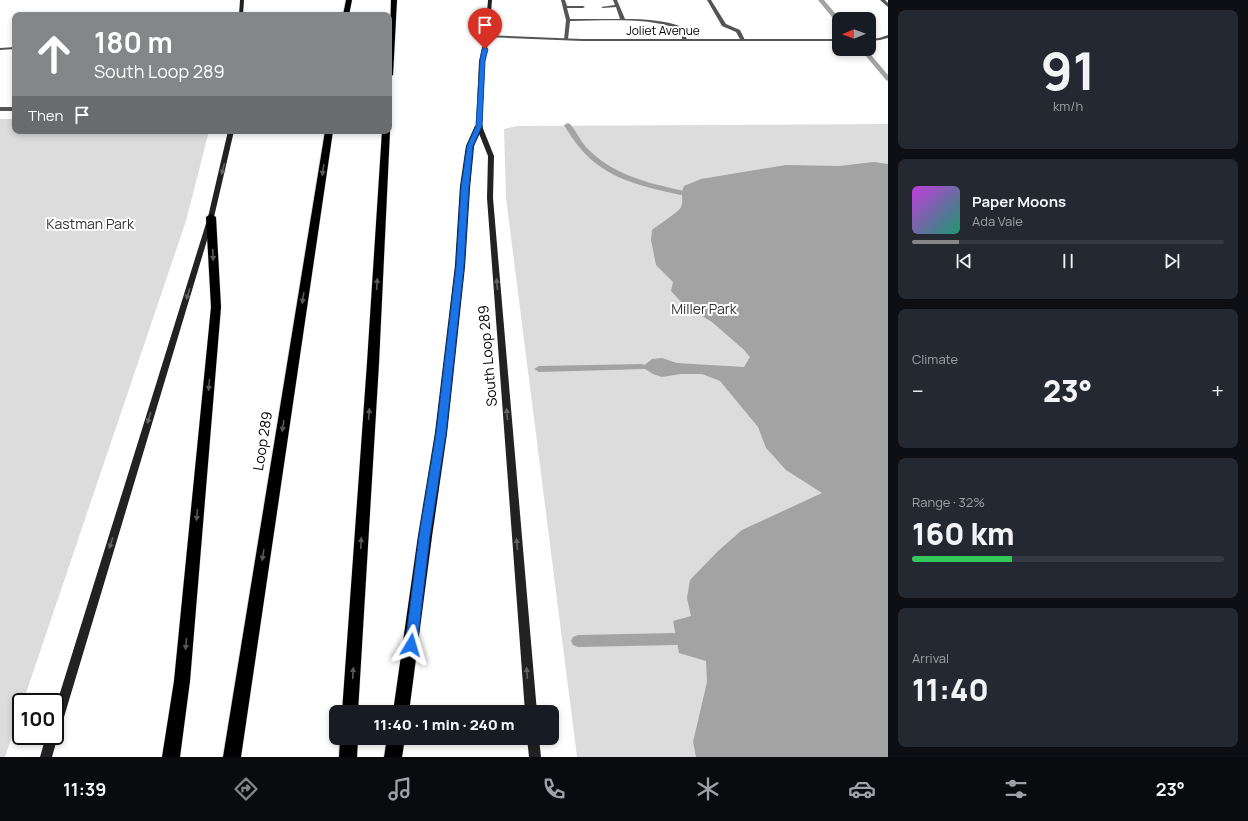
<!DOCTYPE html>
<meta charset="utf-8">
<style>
:root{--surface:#171b24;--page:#242831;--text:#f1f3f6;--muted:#9ea1a6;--line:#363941;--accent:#858687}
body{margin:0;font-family:Manrope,sans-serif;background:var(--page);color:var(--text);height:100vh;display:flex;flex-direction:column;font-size:15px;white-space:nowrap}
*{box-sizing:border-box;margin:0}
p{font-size:13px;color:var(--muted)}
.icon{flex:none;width:22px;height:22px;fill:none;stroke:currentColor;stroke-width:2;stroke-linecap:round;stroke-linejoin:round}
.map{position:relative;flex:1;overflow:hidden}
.details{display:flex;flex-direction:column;gap:10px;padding:10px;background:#0d0f14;width:360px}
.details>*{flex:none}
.top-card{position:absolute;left:12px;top:12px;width:380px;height:122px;border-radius:8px;box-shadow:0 2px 6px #0003;background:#858687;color:#fff;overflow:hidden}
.needle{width:26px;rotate:269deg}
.tools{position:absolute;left:832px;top:12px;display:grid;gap:8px}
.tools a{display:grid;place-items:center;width:44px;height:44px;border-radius:8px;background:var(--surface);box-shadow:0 2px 6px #0003;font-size:20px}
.speed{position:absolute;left:12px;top:693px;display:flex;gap:8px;font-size:20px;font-weight:700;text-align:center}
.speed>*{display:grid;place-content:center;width:52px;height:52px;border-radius:50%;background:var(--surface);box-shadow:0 2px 6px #0003;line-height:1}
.speed .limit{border:2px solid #111;border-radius:6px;background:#fff;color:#111}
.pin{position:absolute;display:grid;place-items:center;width:34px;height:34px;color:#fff;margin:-41px -17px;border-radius:50% 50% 50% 0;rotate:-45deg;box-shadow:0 0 4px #0007}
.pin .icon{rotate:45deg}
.me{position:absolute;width:44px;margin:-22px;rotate:7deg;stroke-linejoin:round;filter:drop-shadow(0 0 3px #0008)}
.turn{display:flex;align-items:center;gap:14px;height:84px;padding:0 16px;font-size:18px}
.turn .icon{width:52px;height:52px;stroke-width:2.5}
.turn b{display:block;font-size:28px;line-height:34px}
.then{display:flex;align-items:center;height:38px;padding:0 16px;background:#0003;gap:8px;font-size:15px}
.big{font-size:30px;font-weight:800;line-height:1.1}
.details .widget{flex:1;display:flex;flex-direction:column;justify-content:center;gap:6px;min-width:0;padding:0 14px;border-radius:8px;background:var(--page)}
.details .dial{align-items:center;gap:0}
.dial b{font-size:52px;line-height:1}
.song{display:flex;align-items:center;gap:12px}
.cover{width:48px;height:48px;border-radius:6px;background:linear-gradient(135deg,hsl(290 70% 55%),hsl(160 70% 35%))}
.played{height:4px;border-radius:2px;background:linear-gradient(90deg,var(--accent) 15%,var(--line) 15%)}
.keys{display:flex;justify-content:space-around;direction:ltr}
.heat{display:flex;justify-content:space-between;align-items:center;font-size:22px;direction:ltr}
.charge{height:6px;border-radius:3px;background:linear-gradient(90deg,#34c759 32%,var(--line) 0)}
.trip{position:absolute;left:329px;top:705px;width:230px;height:40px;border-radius:8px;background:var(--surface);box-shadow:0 2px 6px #0003;font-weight:800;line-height:40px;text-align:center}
.menu{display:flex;height:64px;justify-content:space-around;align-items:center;background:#090b0e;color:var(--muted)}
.menu .icon{width:28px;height:28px}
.menu .active{color:var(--accent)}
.menu b{font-size:18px;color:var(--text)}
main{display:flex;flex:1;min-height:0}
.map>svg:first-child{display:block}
.green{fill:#dcdcdc}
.water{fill:#a3a3a3}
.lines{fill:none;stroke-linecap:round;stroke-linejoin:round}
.stream{fill:#a3a3a3;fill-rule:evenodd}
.highway-casing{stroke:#dbdbdb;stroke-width:1}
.lane{fill:#555;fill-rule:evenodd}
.street{fill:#555;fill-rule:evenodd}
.secondary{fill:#222;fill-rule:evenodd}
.highway{fill:#000;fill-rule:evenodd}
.oneway{fill:#646464}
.oneway2{fill:#595959}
.route{fill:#1a73e8;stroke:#114b97}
.labels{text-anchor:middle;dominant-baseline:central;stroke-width:4;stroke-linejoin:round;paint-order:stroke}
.far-street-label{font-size:12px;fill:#000;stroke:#fff}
.park-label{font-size:14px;fill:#333;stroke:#fff}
.street-label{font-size:14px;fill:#000;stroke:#fff}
</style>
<main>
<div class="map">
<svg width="888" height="757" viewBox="0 0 888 757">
<rect width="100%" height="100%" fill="#fff"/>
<!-- green -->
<g class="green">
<polygon points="0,119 15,119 15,131 209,131 186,221 23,702 21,702 21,709 5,757 0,757"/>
<polygon points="888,124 888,757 577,757 506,198 504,129 517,126"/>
</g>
<!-- water -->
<path class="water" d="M874 162 888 164V757H696L693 742 707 682 706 661 679 653 673 621 691 616 687 598 690 580 718 551 742 530 822 493 786 470 766 448 758 427 720 381 702 374H681L662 377 653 374 642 367 652 359 662 358 677 363 744 367 750 357 743 349 712 322 685 306 671 291 673 282 656 265 651 240 652 230C658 225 679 212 681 207 684 201 680 195 684 186L701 179 786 165 839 166Z"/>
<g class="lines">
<!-- stream -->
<g class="stream">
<polygon points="818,0 824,0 840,19 839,24 837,23"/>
<polygon points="860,49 866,49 888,75 888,81 886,80"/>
<path d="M568 123 570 124C576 131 580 140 586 147 612 175 648 183 684 191L685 193 681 195C644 187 605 179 580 148 574 141 569 133 564 125Z"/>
<polygon points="642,364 645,365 647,367 645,369 539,372 534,369 539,366"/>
<polygon points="676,633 681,635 683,639 681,643 676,645 578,647 573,645 571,641 573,637 578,635"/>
</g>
<!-- highway casing -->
<g class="highway-casing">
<g id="highway">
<polygon points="346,0 352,0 349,15 343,15"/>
<polygon points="391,0 397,0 393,75 389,77"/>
<polygon points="479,123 483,126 474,146 470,187 465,266 447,433 432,536 409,712 393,712 418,536 435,433 455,266 460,187 466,146 475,126"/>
<polygon points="389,129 390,131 379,363 358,712 342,712 367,363 382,131 389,131"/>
<polygon points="325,131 333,131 241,757 223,757"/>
<polygon points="211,214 216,217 221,307 190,681 180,757 162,757 174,681 211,307 206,217"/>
<polygon points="340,738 358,738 357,757 339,757"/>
<polygon points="387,738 405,738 402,757 384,757"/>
</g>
</g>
<!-- lane -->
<g class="lane">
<path d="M561 0H565L567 6H583L585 7 583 8H567L570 19H620L616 7 603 8 601 7 615 5 613 0H617L625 19C645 19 664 20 683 27L687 40 683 41 679 29C646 17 605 21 570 21L568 39 564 40 566 20Z"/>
<polygon points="707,0 711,0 726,24 740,30 745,40 745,41 741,41 736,32 722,26"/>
<polygon points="15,47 15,49 0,50 0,48"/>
</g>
<!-- street -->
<g class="street">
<polygon points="880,0 885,0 888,3 888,7"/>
<polygon points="485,35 582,39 839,39 839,41 582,41 487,37 485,37"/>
<polygon points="888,35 888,38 880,40 869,41 869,39 879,38"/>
<rect x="0" y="107" width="15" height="4"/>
</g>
<!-- secondary -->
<g class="secondary">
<polygon points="240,0 244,0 243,15 239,15"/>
<polygon points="488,0 492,0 489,36 485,61 482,126 494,156 493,198 537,712 525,712 487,198 488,156 476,126 479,61 485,36"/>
<polygon points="228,131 234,131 214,217 61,727 59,731 55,732 58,736 52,757 40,757 46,736 55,736 55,709 208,217"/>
<polygon points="527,738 539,738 541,757 529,757"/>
</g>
<!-- highway -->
<use href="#highway" class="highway"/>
</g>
<!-- one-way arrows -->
<defs><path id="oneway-solid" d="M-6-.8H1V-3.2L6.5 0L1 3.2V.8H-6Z"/></defs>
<g class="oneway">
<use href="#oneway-solid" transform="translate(223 169) rotate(104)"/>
<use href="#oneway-solid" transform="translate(497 284) rotate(-95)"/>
<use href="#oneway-solid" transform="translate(188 294) rotate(107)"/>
<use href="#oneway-solid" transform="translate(507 414) rotate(-95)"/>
<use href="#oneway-solid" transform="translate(149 418) rotate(107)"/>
<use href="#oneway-solid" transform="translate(111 543) rotate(107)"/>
<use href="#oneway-solid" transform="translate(517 544) rotate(-95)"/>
<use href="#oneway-solid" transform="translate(527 673) rotate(-95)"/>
</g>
<g class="oneway2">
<use href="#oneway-solid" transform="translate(323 170) rotate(99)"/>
<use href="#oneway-solid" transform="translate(213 255) rotate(87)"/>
<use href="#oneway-solid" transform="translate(377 284) rotate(-87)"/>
<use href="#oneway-solid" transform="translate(303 298) rotate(99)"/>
<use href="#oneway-solid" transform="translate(209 385) rotate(95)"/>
<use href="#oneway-solid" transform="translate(369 414) rotate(-86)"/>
<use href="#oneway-solid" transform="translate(283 426) rotate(99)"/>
<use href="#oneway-solid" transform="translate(197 515) rotate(95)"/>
<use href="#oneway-solid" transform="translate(361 543) rotate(-87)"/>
<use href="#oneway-solid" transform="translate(263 555) rotate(99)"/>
<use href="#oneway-solid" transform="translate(186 644) rotate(95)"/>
<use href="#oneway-solid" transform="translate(353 673) rotate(-87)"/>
</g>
<!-- route -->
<polygon class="route" points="485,47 488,49 485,61 482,126 473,146 469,187 464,266 446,433 430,536 417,645 415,649 411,650 407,649 405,645 419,536 436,433 456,266 461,187 467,146 476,126 480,61 482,49"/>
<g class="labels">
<!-- far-street labels -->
<g class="far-street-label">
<text x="663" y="30">Joliet Avenue</text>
</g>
<!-- park labels -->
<g class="park-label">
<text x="90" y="223">Kastman Park</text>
<text x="704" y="308">Miller Park</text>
</g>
<!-- street labels -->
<g class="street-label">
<text transform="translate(487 356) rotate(-95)">South Loop 289</text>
<text transform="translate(262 441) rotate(-81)">Loop 289</text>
</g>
</g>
</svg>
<div class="tools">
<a><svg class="needle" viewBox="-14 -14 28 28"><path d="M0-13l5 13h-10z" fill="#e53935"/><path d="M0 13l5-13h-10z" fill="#9ea1a6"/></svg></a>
</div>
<div class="speed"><div class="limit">100</div></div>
<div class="pin" style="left:485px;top:49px;background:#d93025"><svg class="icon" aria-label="arrive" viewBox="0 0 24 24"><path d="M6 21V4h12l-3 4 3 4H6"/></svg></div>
<svg class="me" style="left:411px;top:645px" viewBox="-20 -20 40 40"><path d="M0-17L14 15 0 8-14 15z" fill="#1a73e8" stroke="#fff" stroke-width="4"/></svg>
<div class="trip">11:40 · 1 min · 240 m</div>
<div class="top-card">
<div class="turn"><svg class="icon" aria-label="ahead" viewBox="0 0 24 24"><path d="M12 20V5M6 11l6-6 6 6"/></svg><div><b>180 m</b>South Loop 289</div></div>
<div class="then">Then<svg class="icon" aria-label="arrive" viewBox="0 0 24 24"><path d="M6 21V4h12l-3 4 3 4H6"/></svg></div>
</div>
</div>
<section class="details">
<div class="widget dial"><b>91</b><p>km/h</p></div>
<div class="widget">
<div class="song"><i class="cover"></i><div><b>Paper Moons</b><p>Ada Vale</p></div></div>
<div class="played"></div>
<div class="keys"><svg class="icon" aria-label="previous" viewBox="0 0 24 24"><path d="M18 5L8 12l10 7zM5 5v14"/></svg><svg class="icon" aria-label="pause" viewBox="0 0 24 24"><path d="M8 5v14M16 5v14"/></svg><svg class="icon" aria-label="next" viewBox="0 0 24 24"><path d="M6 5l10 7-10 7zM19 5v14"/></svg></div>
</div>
<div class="widget"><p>Climate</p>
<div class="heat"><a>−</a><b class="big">23°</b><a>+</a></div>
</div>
<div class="widget"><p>Range · 32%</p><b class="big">160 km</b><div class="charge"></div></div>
<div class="widget"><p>Arrival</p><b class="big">11:40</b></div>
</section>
</main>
<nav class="menu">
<b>11:39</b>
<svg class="icon active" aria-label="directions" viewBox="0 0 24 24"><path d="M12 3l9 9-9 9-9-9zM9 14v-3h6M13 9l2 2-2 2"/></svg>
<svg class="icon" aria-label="music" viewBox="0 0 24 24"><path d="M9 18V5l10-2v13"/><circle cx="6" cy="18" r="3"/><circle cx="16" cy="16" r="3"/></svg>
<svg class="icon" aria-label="phone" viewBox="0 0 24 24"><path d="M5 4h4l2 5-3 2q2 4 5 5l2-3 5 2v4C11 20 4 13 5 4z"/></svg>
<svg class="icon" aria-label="climate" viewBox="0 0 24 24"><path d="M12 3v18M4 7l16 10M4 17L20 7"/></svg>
<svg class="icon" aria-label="car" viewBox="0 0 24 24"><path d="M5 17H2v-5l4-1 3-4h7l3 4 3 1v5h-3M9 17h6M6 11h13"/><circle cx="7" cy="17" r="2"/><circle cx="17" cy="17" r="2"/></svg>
<svg class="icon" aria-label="filters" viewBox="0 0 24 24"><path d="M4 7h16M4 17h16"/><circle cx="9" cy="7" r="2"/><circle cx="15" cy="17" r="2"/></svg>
<b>23°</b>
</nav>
